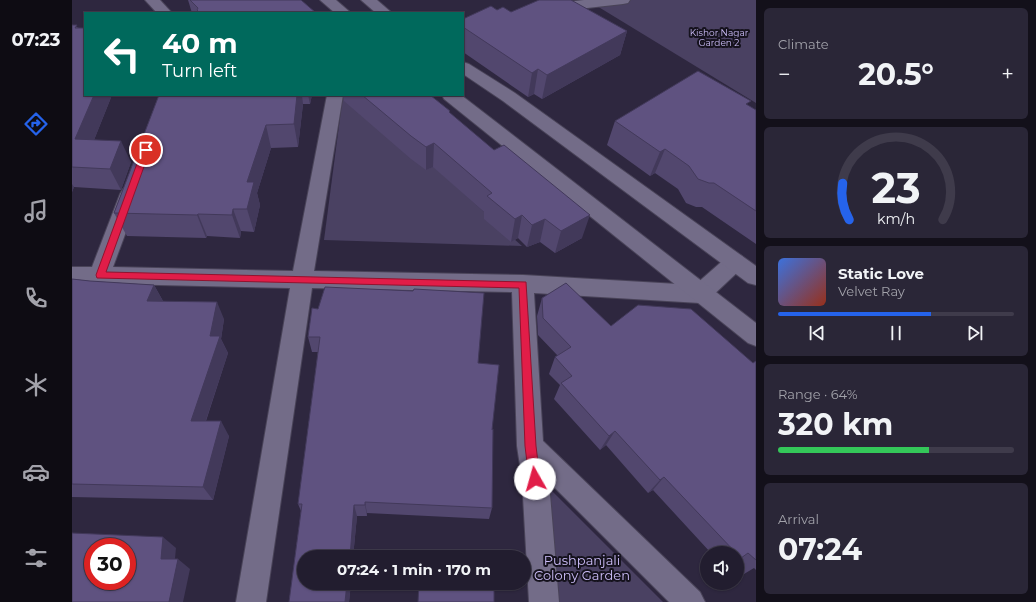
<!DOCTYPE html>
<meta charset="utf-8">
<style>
:root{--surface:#221d2f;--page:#2a2637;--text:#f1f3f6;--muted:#a2a2aa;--line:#3f3b4b;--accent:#2563eb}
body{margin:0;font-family:Montserrat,sans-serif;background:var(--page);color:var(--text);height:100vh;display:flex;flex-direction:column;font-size:15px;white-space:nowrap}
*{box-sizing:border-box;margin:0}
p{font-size:13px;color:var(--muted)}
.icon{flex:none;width:22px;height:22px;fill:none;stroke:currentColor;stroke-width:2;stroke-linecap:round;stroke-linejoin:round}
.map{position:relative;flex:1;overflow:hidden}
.panel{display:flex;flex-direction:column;gap:8px;padding:8px;background:#13101a;width:280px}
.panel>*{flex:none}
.guide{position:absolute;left:12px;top:12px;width:380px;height:84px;border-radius:0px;box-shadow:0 1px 3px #0004,0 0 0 1px var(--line);background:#00695c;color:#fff;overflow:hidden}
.tools{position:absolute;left:628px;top:546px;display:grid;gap:8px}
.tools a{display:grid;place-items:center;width:44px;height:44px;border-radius:50%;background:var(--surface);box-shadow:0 1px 3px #0004,0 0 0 1px var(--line);font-size:20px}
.speed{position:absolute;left:12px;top:538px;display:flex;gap:8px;font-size:20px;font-weight:700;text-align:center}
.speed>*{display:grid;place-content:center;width:52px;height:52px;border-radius:50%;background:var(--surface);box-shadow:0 1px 3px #0004,0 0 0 1px var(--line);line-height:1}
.speed .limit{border:6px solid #d22;background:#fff;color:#111}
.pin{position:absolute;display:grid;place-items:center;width:34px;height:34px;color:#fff;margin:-17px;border:2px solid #fff;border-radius:50%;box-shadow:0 1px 4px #0007}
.me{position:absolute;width:44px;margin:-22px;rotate:353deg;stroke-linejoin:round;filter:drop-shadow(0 0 3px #0008)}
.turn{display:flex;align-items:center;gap:14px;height:84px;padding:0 12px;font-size:18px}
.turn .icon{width:52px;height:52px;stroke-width:2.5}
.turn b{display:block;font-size:28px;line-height:34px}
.big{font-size:30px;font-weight:700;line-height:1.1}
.panel .card{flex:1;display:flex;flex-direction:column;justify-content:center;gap:6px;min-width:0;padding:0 14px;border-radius:6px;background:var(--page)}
.panel .dial{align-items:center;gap:0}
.dial svg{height:104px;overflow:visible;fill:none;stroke:var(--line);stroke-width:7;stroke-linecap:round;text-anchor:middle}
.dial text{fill:var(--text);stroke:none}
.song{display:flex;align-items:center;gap:12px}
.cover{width:48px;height:48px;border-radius:6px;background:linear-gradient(135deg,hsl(220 70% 55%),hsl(10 70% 35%))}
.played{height:4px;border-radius:2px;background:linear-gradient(90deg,var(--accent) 65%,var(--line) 65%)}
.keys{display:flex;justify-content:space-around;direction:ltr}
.heat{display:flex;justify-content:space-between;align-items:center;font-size:22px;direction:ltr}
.charge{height:6px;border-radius:3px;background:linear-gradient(90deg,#34c759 64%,var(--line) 0)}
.trip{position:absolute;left:225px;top:550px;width:234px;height:40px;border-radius:20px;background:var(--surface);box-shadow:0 1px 3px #0004,0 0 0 1px var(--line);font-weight:700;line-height:40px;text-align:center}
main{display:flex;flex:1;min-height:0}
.tab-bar{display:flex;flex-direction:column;width:72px;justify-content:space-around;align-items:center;background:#0e0c13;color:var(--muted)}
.tab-bar .icon{width:28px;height:28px}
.tab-bar .current{color:var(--accent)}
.tab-bar b{font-size:18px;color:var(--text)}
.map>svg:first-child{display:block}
.green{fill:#4a4162}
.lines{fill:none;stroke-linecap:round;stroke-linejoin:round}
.street-casing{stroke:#494358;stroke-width:2}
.secondary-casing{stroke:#494358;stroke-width:2}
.street{fill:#736c88;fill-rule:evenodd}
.secondary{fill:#736c88;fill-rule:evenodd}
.wall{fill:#52476e}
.shaded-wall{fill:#42395a}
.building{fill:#5f5280;stroke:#42395a;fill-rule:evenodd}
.route{fill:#e11d48;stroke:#92132f}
.labels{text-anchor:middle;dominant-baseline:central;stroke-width:4;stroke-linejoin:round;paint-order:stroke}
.far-park-label{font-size:9px;fill:#ccbdf8;stroke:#15121d}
.near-park-label{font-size:13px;fill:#ccbdf8;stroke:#15121d}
</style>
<main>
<nav class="tab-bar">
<b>07:23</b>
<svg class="icon current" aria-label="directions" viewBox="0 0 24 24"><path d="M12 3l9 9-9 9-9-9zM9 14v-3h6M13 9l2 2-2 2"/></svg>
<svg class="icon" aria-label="music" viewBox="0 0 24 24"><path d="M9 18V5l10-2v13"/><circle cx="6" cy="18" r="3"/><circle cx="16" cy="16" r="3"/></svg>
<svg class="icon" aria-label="phone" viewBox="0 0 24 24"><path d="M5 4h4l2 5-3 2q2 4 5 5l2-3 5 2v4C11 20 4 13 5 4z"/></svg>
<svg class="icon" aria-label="climate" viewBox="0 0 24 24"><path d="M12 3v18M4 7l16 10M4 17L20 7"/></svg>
<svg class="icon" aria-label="car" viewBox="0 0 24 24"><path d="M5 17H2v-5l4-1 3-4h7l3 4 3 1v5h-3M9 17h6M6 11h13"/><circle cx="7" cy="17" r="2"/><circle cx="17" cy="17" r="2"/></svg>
<svg class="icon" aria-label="filters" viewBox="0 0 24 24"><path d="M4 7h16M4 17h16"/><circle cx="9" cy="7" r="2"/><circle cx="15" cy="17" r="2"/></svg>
</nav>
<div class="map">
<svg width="684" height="602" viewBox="0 0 684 602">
<rect width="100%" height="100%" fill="#2e273f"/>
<!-- green -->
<g class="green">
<polygon points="552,0 684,0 684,103 520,3"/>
<polygon points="271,95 277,95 290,102 450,246 252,240"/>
<polygon points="468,479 591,602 479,602"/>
</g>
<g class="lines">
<!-- street casing -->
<g class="street-casing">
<g id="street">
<polygon points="73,0 88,0 100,13 85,13"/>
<polygon points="512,0 558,0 556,3 551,4 479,12 474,11 472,8 474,5 479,4"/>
<polygon points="255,95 271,95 242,271 451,275 623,285 656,256 663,254 670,256 674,262 670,268 636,300 628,303 462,293 471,441 628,592 633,602 597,602 477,482 487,602 457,602 450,479 445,446 440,292 240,288 194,602 164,602 218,288 0,283 0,267 20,267 48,194 51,189 58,187 65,189 68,194 41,267 221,271"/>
</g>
</g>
<!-- secondary casing -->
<g class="secondary-casing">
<g id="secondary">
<polygon points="248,0 264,0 279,13 263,13"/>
<polygon points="289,0 305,0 320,13 304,13"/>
<polygon points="391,62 397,64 443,93 684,266 684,285 676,283 431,101 391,74"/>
<polygon points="370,95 389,95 684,323 684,346 676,343 372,99"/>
</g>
</g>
<!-- street -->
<use href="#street" class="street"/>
<!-- secondary -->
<use href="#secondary" class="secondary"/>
</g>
<!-- wall -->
<g class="wall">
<polygon points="116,0 229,0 244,13 120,13"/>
<polygon points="425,10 439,12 555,31 548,55 470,99 462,94 456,97 391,52 391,19"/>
<polygon points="0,25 7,28 40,95 22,140 59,162 49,190 2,187 0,192"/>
<polygon points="87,95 240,95 238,104 231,104 226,147 199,148 185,193 188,205 182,232 169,231 168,238 135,236 134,238 55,236 42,213"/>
<polygon points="271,95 358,95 378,111 378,113 510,238 483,253 468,242 455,247 446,238 439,242 412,219 412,212 361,167 354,170 339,159 272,101"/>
<polygon points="677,106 684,110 684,244 630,207 624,207 614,203 606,189 583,173 578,176 535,145 543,121"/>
<polygon points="0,279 18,281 82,285 91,301 152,319 149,339 156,353 134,421 157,436 141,500 0,497"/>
<polygon points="470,298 539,326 681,363 684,361 684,570 682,568 672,574 665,568 665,553 639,553 581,490 576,493 534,445 528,450 482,399 488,385 477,374 483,357 486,356 466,335 465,316"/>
<polygon points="240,308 406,363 420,430 420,508 417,519 295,513 295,516 285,516 281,557 232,557 232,583 279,583 277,602 217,602 229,511 226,504 246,352 240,352 236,337"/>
</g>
<!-- shaded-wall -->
<g class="shaded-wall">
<polygon points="555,31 548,55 470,99 475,75"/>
<polygon points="466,69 462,94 456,97 460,73"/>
<polygon points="22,95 40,95 14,160 3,139"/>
<polygon points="225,95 230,95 231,104 226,147 222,124"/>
<polygon points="236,95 240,95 238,104"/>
<polygon points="194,125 199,148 185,193 188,205 182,232 175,209 175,182"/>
<polygon points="49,141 59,162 49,190 38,169"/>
<polygon points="362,143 361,167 354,170 354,147"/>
<polygon points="593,149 583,173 578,176 588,152"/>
<polygon points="0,184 2,187 0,192"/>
<polygon points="161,209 169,231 168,238 160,215"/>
<polygon points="126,214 135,236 134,238 125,215"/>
<polygon points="450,215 446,238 439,242 443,219"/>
<polygon points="518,215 510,238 483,253 489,231"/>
<polygon points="473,219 468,242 455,247 460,225"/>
<polygon points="82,285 92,303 75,301"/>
<polygon points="145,302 152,319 149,339 156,353 129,435 119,421 138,336"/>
<polygon points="149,421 157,436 141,500 131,487"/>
<polygon points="543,431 534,445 528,450 537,436"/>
<polygon points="592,477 581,490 576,493 588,480"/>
<polygon points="293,502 295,513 295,516 293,505"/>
<polygon points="282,505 285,516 281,557 278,557"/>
<polygon points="91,537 104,548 102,569 89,559"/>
<polygon points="106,559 118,569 111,602 97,602"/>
<polygon points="275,583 279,583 277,602 273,602"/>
</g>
<!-- building -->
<g class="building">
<polygon points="118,0 229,0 244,13 128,13 125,10 126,8"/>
<polygon points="467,0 499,0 555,31 475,75 466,69 460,73 391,27 391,19 419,6 425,10 431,7 439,12"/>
<polygon points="0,25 5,25 3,28 13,28 13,95 22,95 3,139 49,141 38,169 0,167"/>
<polygon points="626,71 679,101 674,104 684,110 684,211 642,183 637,183 626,179 617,166 593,149 588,152 543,121"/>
<polygon points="87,95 225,95 222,124 194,125 175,182 182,182 175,209 161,209 160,215 126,214 125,215 42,213"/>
<polygon points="290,95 358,95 378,111 377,112 422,150 432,145 518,215 489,231 473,219 460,225 450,215 443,219 415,196 420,193 362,143 354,147 339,136"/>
<polygon points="0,279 18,281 82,285 75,301 145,302 138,336 148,336 119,421 149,421 131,487 0,484"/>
<polygon points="494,283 539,326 566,305 619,309 681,363 684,361 684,560 676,553 669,558 665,554 665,553 664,553 592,477 588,480 543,431 537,436 489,383 500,376 483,357 499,347 471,318 470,298"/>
<polygon points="253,287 341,291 342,289 412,293 406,363 427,365 420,430 421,429 420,508 293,502 293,505 282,505 278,557 232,557 232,583 275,583 273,602 217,602 230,504 226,504 248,337 236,337 240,308 246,309"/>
<path d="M0 533 91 537 89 559H106L97 602H0ZM21 547H55V581H21Z"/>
<polygon points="347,583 422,583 422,602 346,602"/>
</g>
<!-- route -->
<polygon class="route" points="74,148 78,150 34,272 454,282 464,446 468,479 467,483 463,484 459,483 457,479 453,446 447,288 25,278 24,275 70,150"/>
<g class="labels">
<!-- far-park labels -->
<g class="far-park-label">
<text x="647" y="32">Kishor Nagar<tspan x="647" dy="10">Garden 2</tspan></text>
</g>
<!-- near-park labels -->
<g class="near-park-label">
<text x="510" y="560">Pushpanjali<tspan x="510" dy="15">Colony Garden</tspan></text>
</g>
</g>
</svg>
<div class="tools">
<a><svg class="icon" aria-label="sound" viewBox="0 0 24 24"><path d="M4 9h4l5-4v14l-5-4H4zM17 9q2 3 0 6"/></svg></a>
</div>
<div class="speed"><div class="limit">30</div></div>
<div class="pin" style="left:74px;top:150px;background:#d93025"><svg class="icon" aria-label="arrive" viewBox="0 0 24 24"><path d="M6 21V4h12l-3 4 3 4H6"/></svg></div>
<svg class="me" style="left:463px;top:479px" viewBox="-20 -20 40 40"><circle r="19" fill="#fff"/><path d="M0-13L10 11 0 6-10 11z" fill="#e11d48"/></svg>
<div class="trip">07:24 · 1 min · 170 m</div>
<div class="guide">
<div class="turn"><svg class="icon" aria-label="left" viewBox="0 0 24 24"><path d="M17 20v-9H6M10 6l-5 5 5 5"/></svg><div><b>40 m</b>Turn left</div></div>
</div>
</div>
<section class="panel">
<div class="card"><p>Climate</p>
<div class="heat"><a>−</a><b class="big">20.5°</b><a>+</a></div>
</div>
<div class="card dial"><svg viewBox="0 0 100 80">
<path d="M14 69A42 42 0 1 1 86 69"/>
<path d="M14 69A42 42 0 0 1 9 41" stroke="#2563eb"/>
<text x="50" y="56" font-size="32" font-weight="700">23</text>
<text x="50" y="72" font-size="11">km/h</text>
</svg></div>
<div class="card">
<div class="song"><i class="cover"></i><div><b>Static Love</b><p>Velvet Ray</p></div></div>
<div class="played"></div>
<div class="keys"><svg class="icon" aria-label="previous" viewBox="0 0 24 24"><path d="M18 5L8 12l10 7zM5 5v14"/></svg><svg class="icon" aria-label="pause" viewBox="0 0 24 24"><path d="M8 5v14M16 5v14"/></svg><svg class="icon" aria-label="next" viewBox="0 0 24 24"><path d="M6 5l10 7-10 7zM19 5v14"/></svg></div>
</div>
<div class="card"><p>Range · 64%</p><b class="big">320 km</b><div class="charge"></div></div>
<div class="card"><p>Arrival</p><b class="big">07:24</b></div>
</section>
</main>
